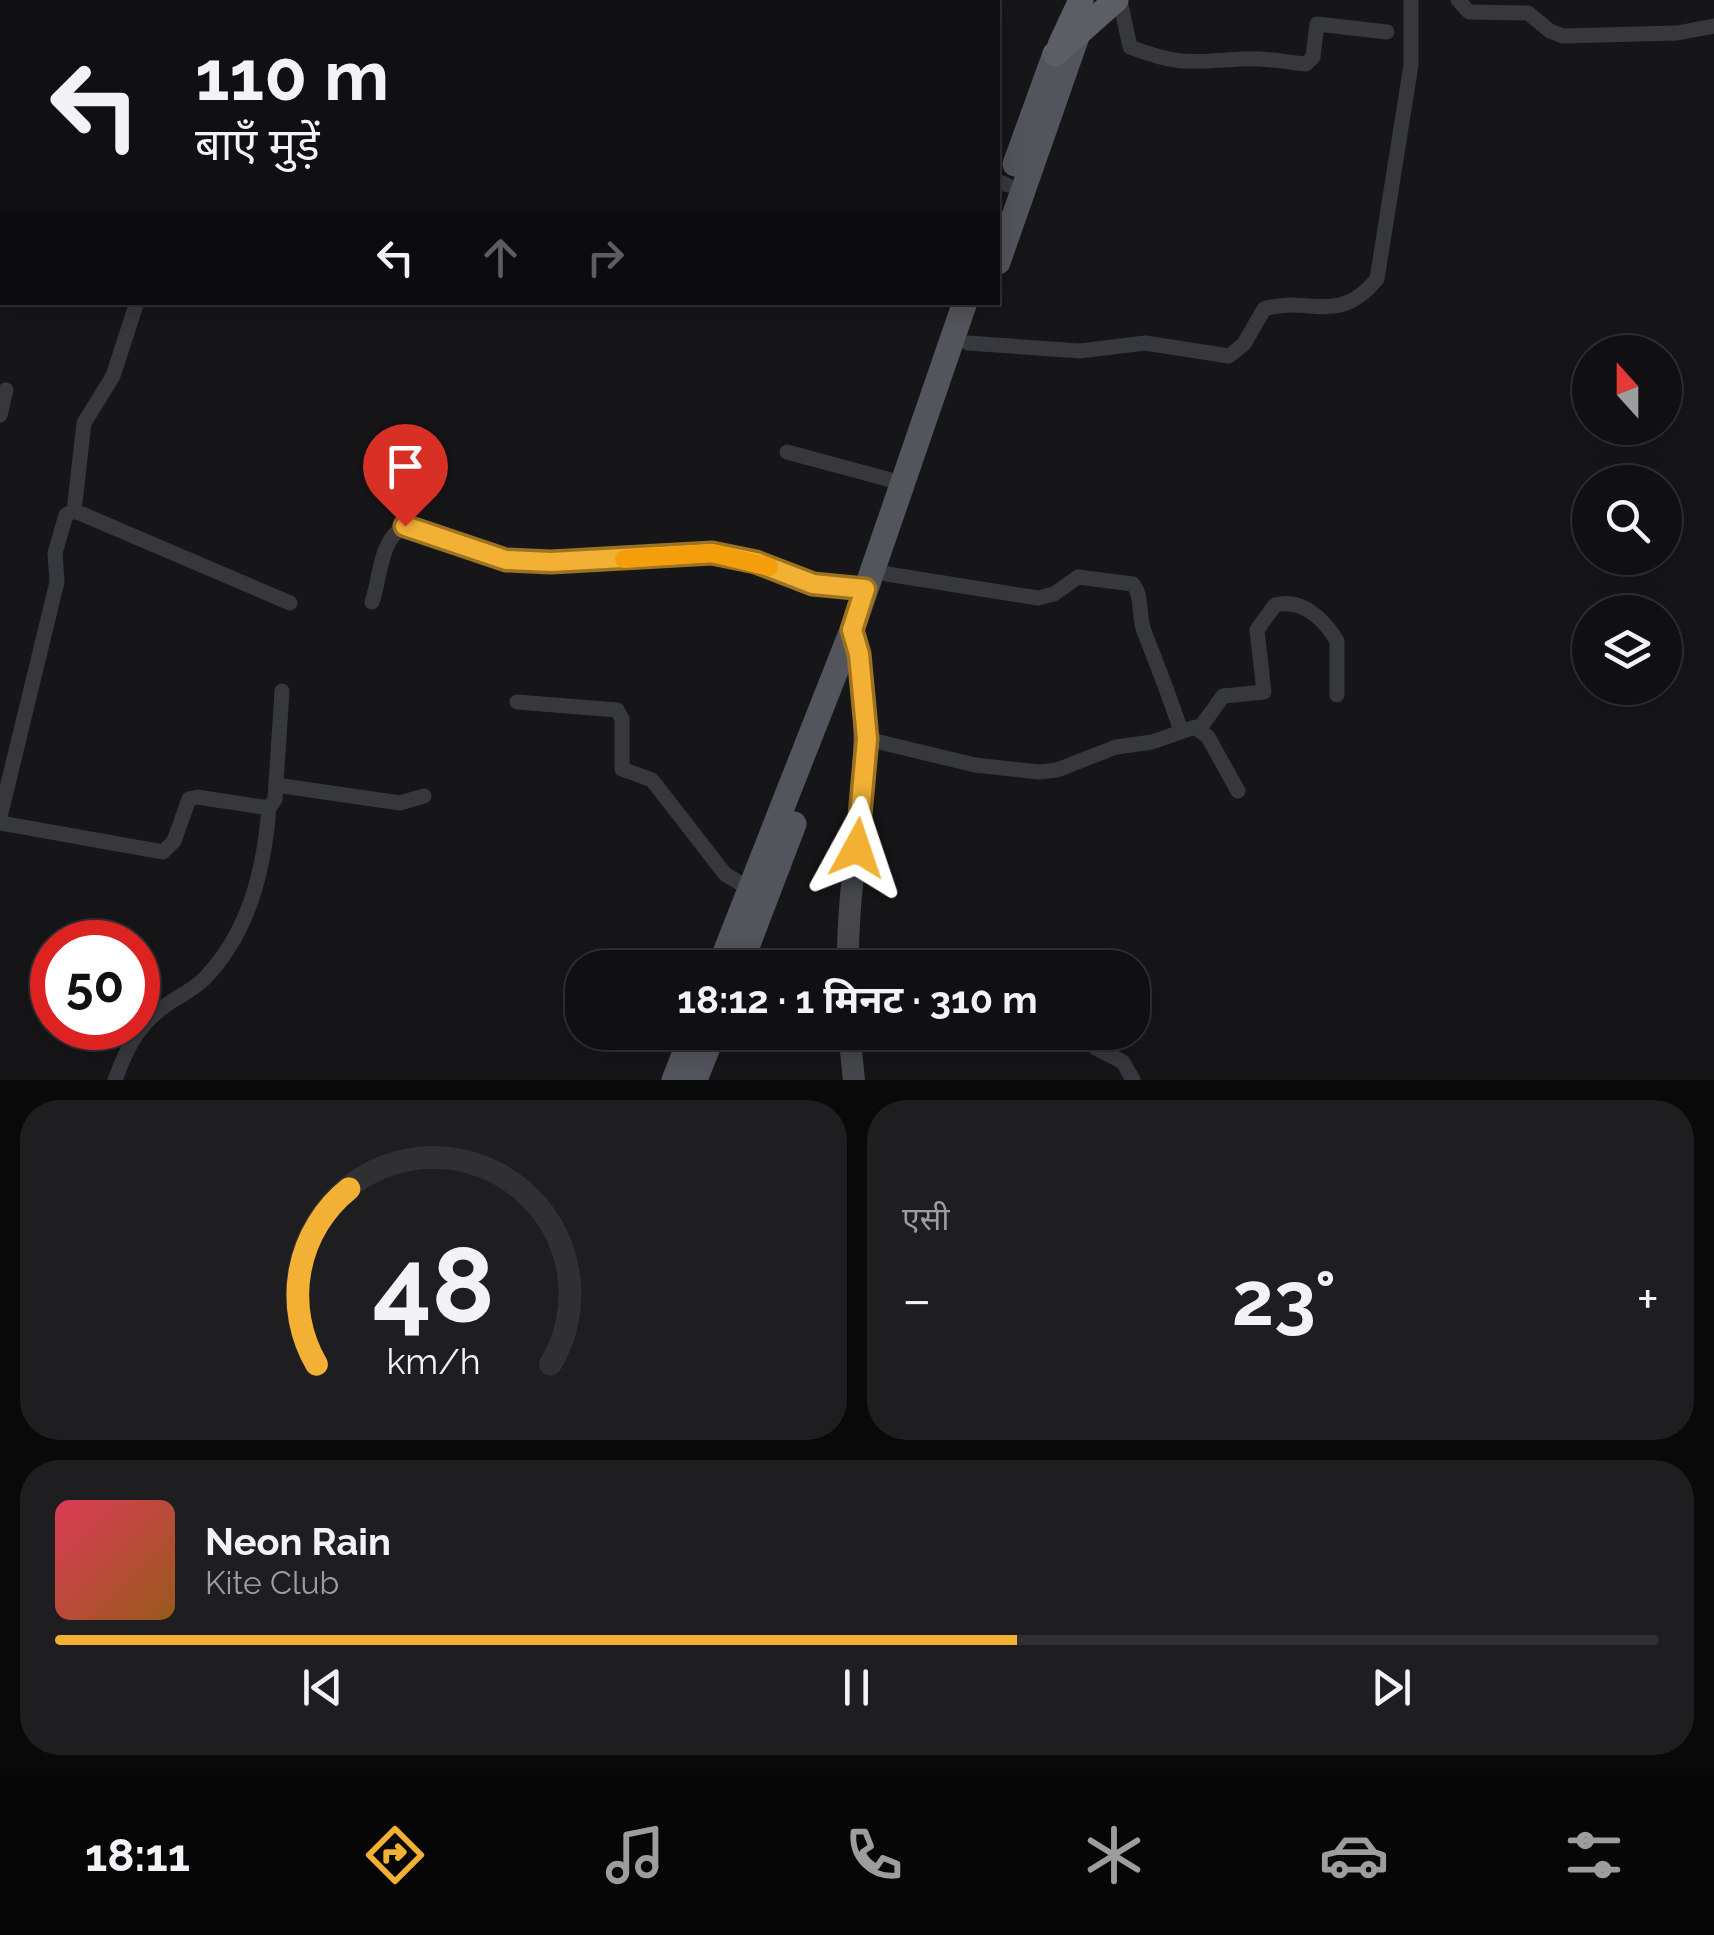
<!DOCTYPE html>
<html lang="hi">
<meta charset="utf-8">
<style>
:root{--surface:#101012;--page:#1e1e20;--text:#f1f3f6;--muted:#9c9d9f;--line:#303032;--accent:#f2b134}
body{margin:0;font-family:Raleway,"Noto Sans Devanagari",sans-serif;background:var(--page);color:var(--text);height:100vh;display:flex;flex-direction:column;font-size:38px;white-space:nowrap}
*{box-sizing:border-box;margin:0}
p{font-size:32px;color:var(--muted)}
.icon{flex:none;width:55px;height:55px;fill:none;stroke:currentColor;stroke-width:2;stroke-linecap:round;stroke-linejoin:round}
.map{position:relative;height:1080px;overflow:hidden}
.drawer{display:flex;flex-direction:column;gap:20px;padding:20px;background:#09090a;flex:1}
.drawer>*{flex:none}
.banner{position:absolute;left:0px;top:0px;width:1000px;height:305px;box-shadow:0 5px 25px #0003,0 0 0 2px var(--line);background:#101012;color:var(--text);overflow:hidden}
.needle{width:65px;rotate:339deg}
.controls{position:absolute;left:1572px;top:335px;display:grid;gap:20px}
.controls a{display:grid;place-items:center;width:110px;height:110px;border-radius:50%;background:var(--surface);box-shadow:0 5px 25px #0003,0 0 0 2px var(--line);font-size:50px}
.speed{position:absolute;left:30px;top:920px;display:flex;gap:20px;font-size:50px;font-weight:700;text-align:center}
.speed>*{display:grid;place-content:center;width:130px;height:130px;border-radius:50%;background:var(--surface);box-shadow:0 5px 25px #0003,0 0 0 2px var(--line);line-height:1}
.speed .limit{border:15px solid #d22;background:#fff;color:#111}
.pin{position:absolute;display:grid;place-items:center;width:85px;height:85px;color:#fff;margin:-102px -42px;border-radius:50% 50% 50% 0;rotate:-45deg;box-shadow:0 0 10px #0007}
.pin .icon{rotate:45deg}
.me{position:absolute;width:110px;margin:-55px;rotate:5deg;stroke-linejoin:round;filter:drop-shadow(0 0 8px #0008)}
.turn{display:flex;align-items:center;gap:35px;height:210px;padding:0 30px;font-size:45px}
.turn .icon{width:130px;height:130px;stroke-width:2.5}
.turn b{display:block;font-size:70px;line-height:85px}
.lanes{display:flex;align-items:center;height:95px;padding:0 30px;background:#0003;justify-content:center;gap:50px;direction:ltr}
.lanes .off{opacity:.35}
.big{font-size:75px;font-weight:700;line-height:1.1}
.drawer .tile{flex:1;display:flex;flex-direction:column;justify-content:center;gap:15px;min-width:0;padding:0 35px;border-radius:40px;background:var(--page)}
.drawer .dial{align-items:center;gap:0}
.dial svg{height:260px;overflow:visible;fill:none;stroke:var(--line);stroke-width:7;stroke-linecap:round;text-anchor:middle}
.dial text{fill:var(--text);stroke:none}
.song{display:flex;align-items:center;gap:30px}
.cover{width:120px;height:120px;border-radius:15px;background:linear-gradient(135deg,hsl(350 70% 55%),hsl(30 70% 35%))}
.played{height:10px;border-radius:5px;background:linear-gradient(90deg,var(--accent) 60%,var(--line) 60%)}
.keys{display:flex;justify-content:space-around;direction:ltr}
.heat{display:flex;justify-content:space-between;align-items:center;font-size:55px;direction:ltr}
.drawer .tiles{flex:1;display:grid;gap:20px;grid-template-columns:1fr 1fr}
.tile:last-child{grid-column:span 2}
.trip{position:absolute;left:565px;top:950px;width:585px;height:100px;border-radius:40px;background:var(--surface);box-shadow:0 5px 25px #0003,0 0 0 2px var(--line);font-weight:700;line-height:100px;text-align:center}
.dock{display:flex;height:160px;justify-content:space-around;align-items:center;background:#060607;color:var(--muted)}
.dock .icon{width:70px;height:70px}
.dock .current{color:var(--accent)}
.dock b{font-size:45px;color:var(--text)}
.map>svg:first-child{display:block}
.lines{fill:none;stroke-linecap:round;stroke-linejoin:round}
.minor{stroke:#37383d;stroke-width:15}
.secondary{stroke:#45474d;stroke-width:22}
.primary{stroke:#53555c;stroke-width:25}
.trunk{stroke:#5b5e65;stroke-width:25}
.route-casing{stroke:#9d7322;stroke-width:25}
.route{stroke:#f2b134;stroke-width:18}
.slow{stroke:#f59e0b;stroke-width:18}
</style>
<div class="map">
<svg width="1714" height="1080" viewBox="0 0 1714 1080">
<rect width="100%" height="100%" fill="#161618"/>
<g class="lines">
<!-- minor -->
<g class="minor">
<polyline points="137,0 137,2"/>
<polyline points="479,0 487,2"/>
<polyline points="753,0 765,0"/>
<path d="M1120 0 1130 47C1179 66 1191 62 1241 59 1262 57 1284 62 1306 64L1313 57 1317 24 1387 32"/>
<polyline points="1458,0 1469,12 1528,13 1550,31 1563,36 1677,33 1714,26"/>
<polyline points="441,2 441,0"/>
<polyline points="0,94 2,94"/>
<polyline points="998,181 1007,185"/>
<polyline points="0,268 2,268"/>
<path d="M968 343 1080 351 1145 343 1229 356 1244 344 1264 309C1310 295 1337 327 1377 279L1411 65V0"/>
<polyline points="0,415 6,390"/>
<polyline points="787,452 902,483"/>
<polyline points="74,511 84,423 113,376 137,302"/>
<path d="M887 574 1038 598 1054 594 1078 577 1133 584C1143 597 1138 616 1144 631 1157 665 1170 697 1181 731"/>
<path d="M372 602C381 577 379 540 405 526L506 560 551 562 712 553 756 562 813 584 865 589"/>
<polyline points="517,702 617,710 622,719 622,769 652,780 725,874 753,891"/>
<path d="M1200 728 1223 696 1264 692 1257 630 1275 605C1302 598 1324 619 1337 641V695"/>
<polyline points="867,739 975,765 1039,772 1057,770 1116,747 1152,742 1195,727 1208,737 1238,791"/>
<polyline points="276,785 400,803 424,796"/>
<polyline points="0,817 57,582 55,553 66,515 74,511 82,514 290,603"/>
<polyline points="0,823 163,852 174,841 189,799 197,797 269,808 275,799 282,691"/>
<polyline points="848,956 891,968"/>
<polyline points="1094,1032 1096,1048 1123,1062 1133,1080"/>
<path d="M115 1080C128 1044 140 1022 172 1001 184 994 195 988 204 979 249 933 264 870 269 808"/>
</g>
<!-- secondary -->
<g class="secondary">
<path d="M848 968C846 854 883 743 852 630"/>
<polyline points="849,1032 854,1080"/>
</g>
<!-- primary -->
<g class="primary">
<polyline points="1015,164 1055,54"/>
<polyline points="998,262 1081,25"/>
<polyline points="719,968 852,630 965,302"/>
<polyline points="739,968 794,824"/>
<polyline points="674,1080 693,1032"/>
<polyline points="695,1080 714,1032"/>
</g>
<!-- trunk -->
<g class="trunk">
<polyline points="1060,45 1081,0"/>
<polyline points="1055,54 1116,0"/>
</g>
</g>
<g class="lines">
<!-- route casing -->
<g class="route-casing">
<polyline id="route" points="405,526 506,560 551,562 712,553 756,562 813,584 865,589 852,630 859,654 867,739 857,848"/>
</g>
<!-- route -->
<use href="#route" class="route"/>
<!-- slow -->
<polyline class="slow" points="624,559 712,553 769,567"/>
</g>
</svg>
<div class="controls">
<a><svg class="needle" viewBox="-14 -14 28 28"><path d="M0-13l5 13h-10z" fill="#e53935"/><path d="M0 13l5-13h-10z" fill="#9c9d9f"/></svg></a>
<a><svg class="icon" aria-label="search" viewBox="0 0 24 24"><circle cx="10" cy="10" r="6"/><path d="M15 15l6 6"/></svg></a>
<a><svg class="icon" aria-label="layers" viewBox="0 0 24 24"><path d="M12 4l9 5-9 5-9-5zM3 14l9 5 9-5"/></svg></a>
</div>
<div class="speed"><div class="limit">50</div></div>
<div class="pin" style="left:405px;top:526px;background:#d93025"><svg class="icon" aria-label="arrive" viewBox="0 0 24 24"><path d="M6 21V4h12l-3 4 3 4H6"/></svg></div>
<svg class="me" style="left:857px;top:848px" viewBox="-20 -20 40 40"><path d="M0-17L14 15 0 8-14 15z" fill="#f2b134" stroke="#fff" stroke-width="4"/></svg>
<div class="trip">18:12 · 1 मिनट · 310 m</div>
<div class="banner">
<div class="turn"><svg class="icon" aria-label="left" viewBox="0 0 24 24"><path d="M17 20v-9H6M10 6l-5 5 5 5"/></svg><div><b>110 m</b>बाएँ मुड़ें</div></div>
<div class="lanes"><svg class="icon" aria-label="left" viewBox="0 0 24 24"><path d="M17 20v-9H6M10 6l-5 5 5 5"/></svg><svg class="icon off" aria-label="ahead" viewBox="0 0 24 24"><path d="M12 20V5M6 11l6-6 6 6"/></svg><svg class="icon off" aria-label="right" viewBox="0 0 24 24"><path d="M7 20v-9h11M14 6l5 5-5 5"/></svg></div>
</div>
</div>
<section class="drawer">
<div class="tiles">
<div class="tile dial"><svg viewBox="0 0 100 80">
<path d="M14 69A42 42 0 1 1 86 69"/>
<path d="M14 69A42 42 0 0 1 24 15" stroke="#f2b134"/>
<text x="50" y="56" font-size="32" font-weight="700">48</text>
<text x="50" y="72" font-size="11">km/h</text>
</svg></div>
<div class="tile"><p>एसी</p>
<div class="heat"><a>−</a><b class="big">23°</b><a>+</a></div>
</div>
<div class="tile">
<div class="song"><i class="cover"></i><div><b>Neon Rain</b><p>Kite Club</p></div></div>
<div class="played"></div>
<div class="keys"><svg class="icon" aria-label="previous" viewBox="0 0 24 24"><path d="M18 5L8 12l10 7zM5 5v14"/></svg><svg class="icon" aria-label="pause" viewBox="0 0 24 24"><path d="M8 5v14M16 5v14"/></svg><svg class="icon" aria-label="next" viewBox="0 0 24 24"><path d="M6 5l10 7-10 7zM19 5v14"/></svg></div>
</div>
</div>
</section>
<nav class="dock">
<b>18:11</b>
<svg class="icon current" aria-label="directions" viewBox="0 0 24 24"><path d="M12 3l9 9-9 9-9-9zM9 14v-3h6M13 9l2 2-2 2"/></svg>
<svg class="icon" aria-label="music" viewBox="0 0 24 24"><path d="M9 18V5l10-2v13"/><circle cx="6" cy="18" r="3"/><circle cx="16" cy="16" r="3"/></svg>
<svg class="icon" aria-label="phone" viewBox="0 0 24 24"><path d="M5 4h4l2 5-3 2q2 4 5 5l2-3 5 2v4C11 20 4 13 5 4z"/></svg>
<svg class="icon" aria-label="climate" viewBox="0 0 24 24"><path d="M12 3v18M4 7l16 10M4 17L20 7"/></svg>
<svg class="icon" aria-label="car" viewBox="0 0 24 24"><path d="M5 17H2v-5l4-1 3-4h7l3 4 3 1v5h-3M9 17h6M6 11h13"/><circle cx="7" cy="17" r="2"/><circle cx="17" cy="17" r="2"/></svg>
<svg class="icon" aria-label="filters" viewBox="0 0 24 24"><path d="M4 7h16M4 17h16"/><circle cx="9" cy="7" r="2"/><circle cx="15" cy="17" r="2"/></svg>
</nav>
